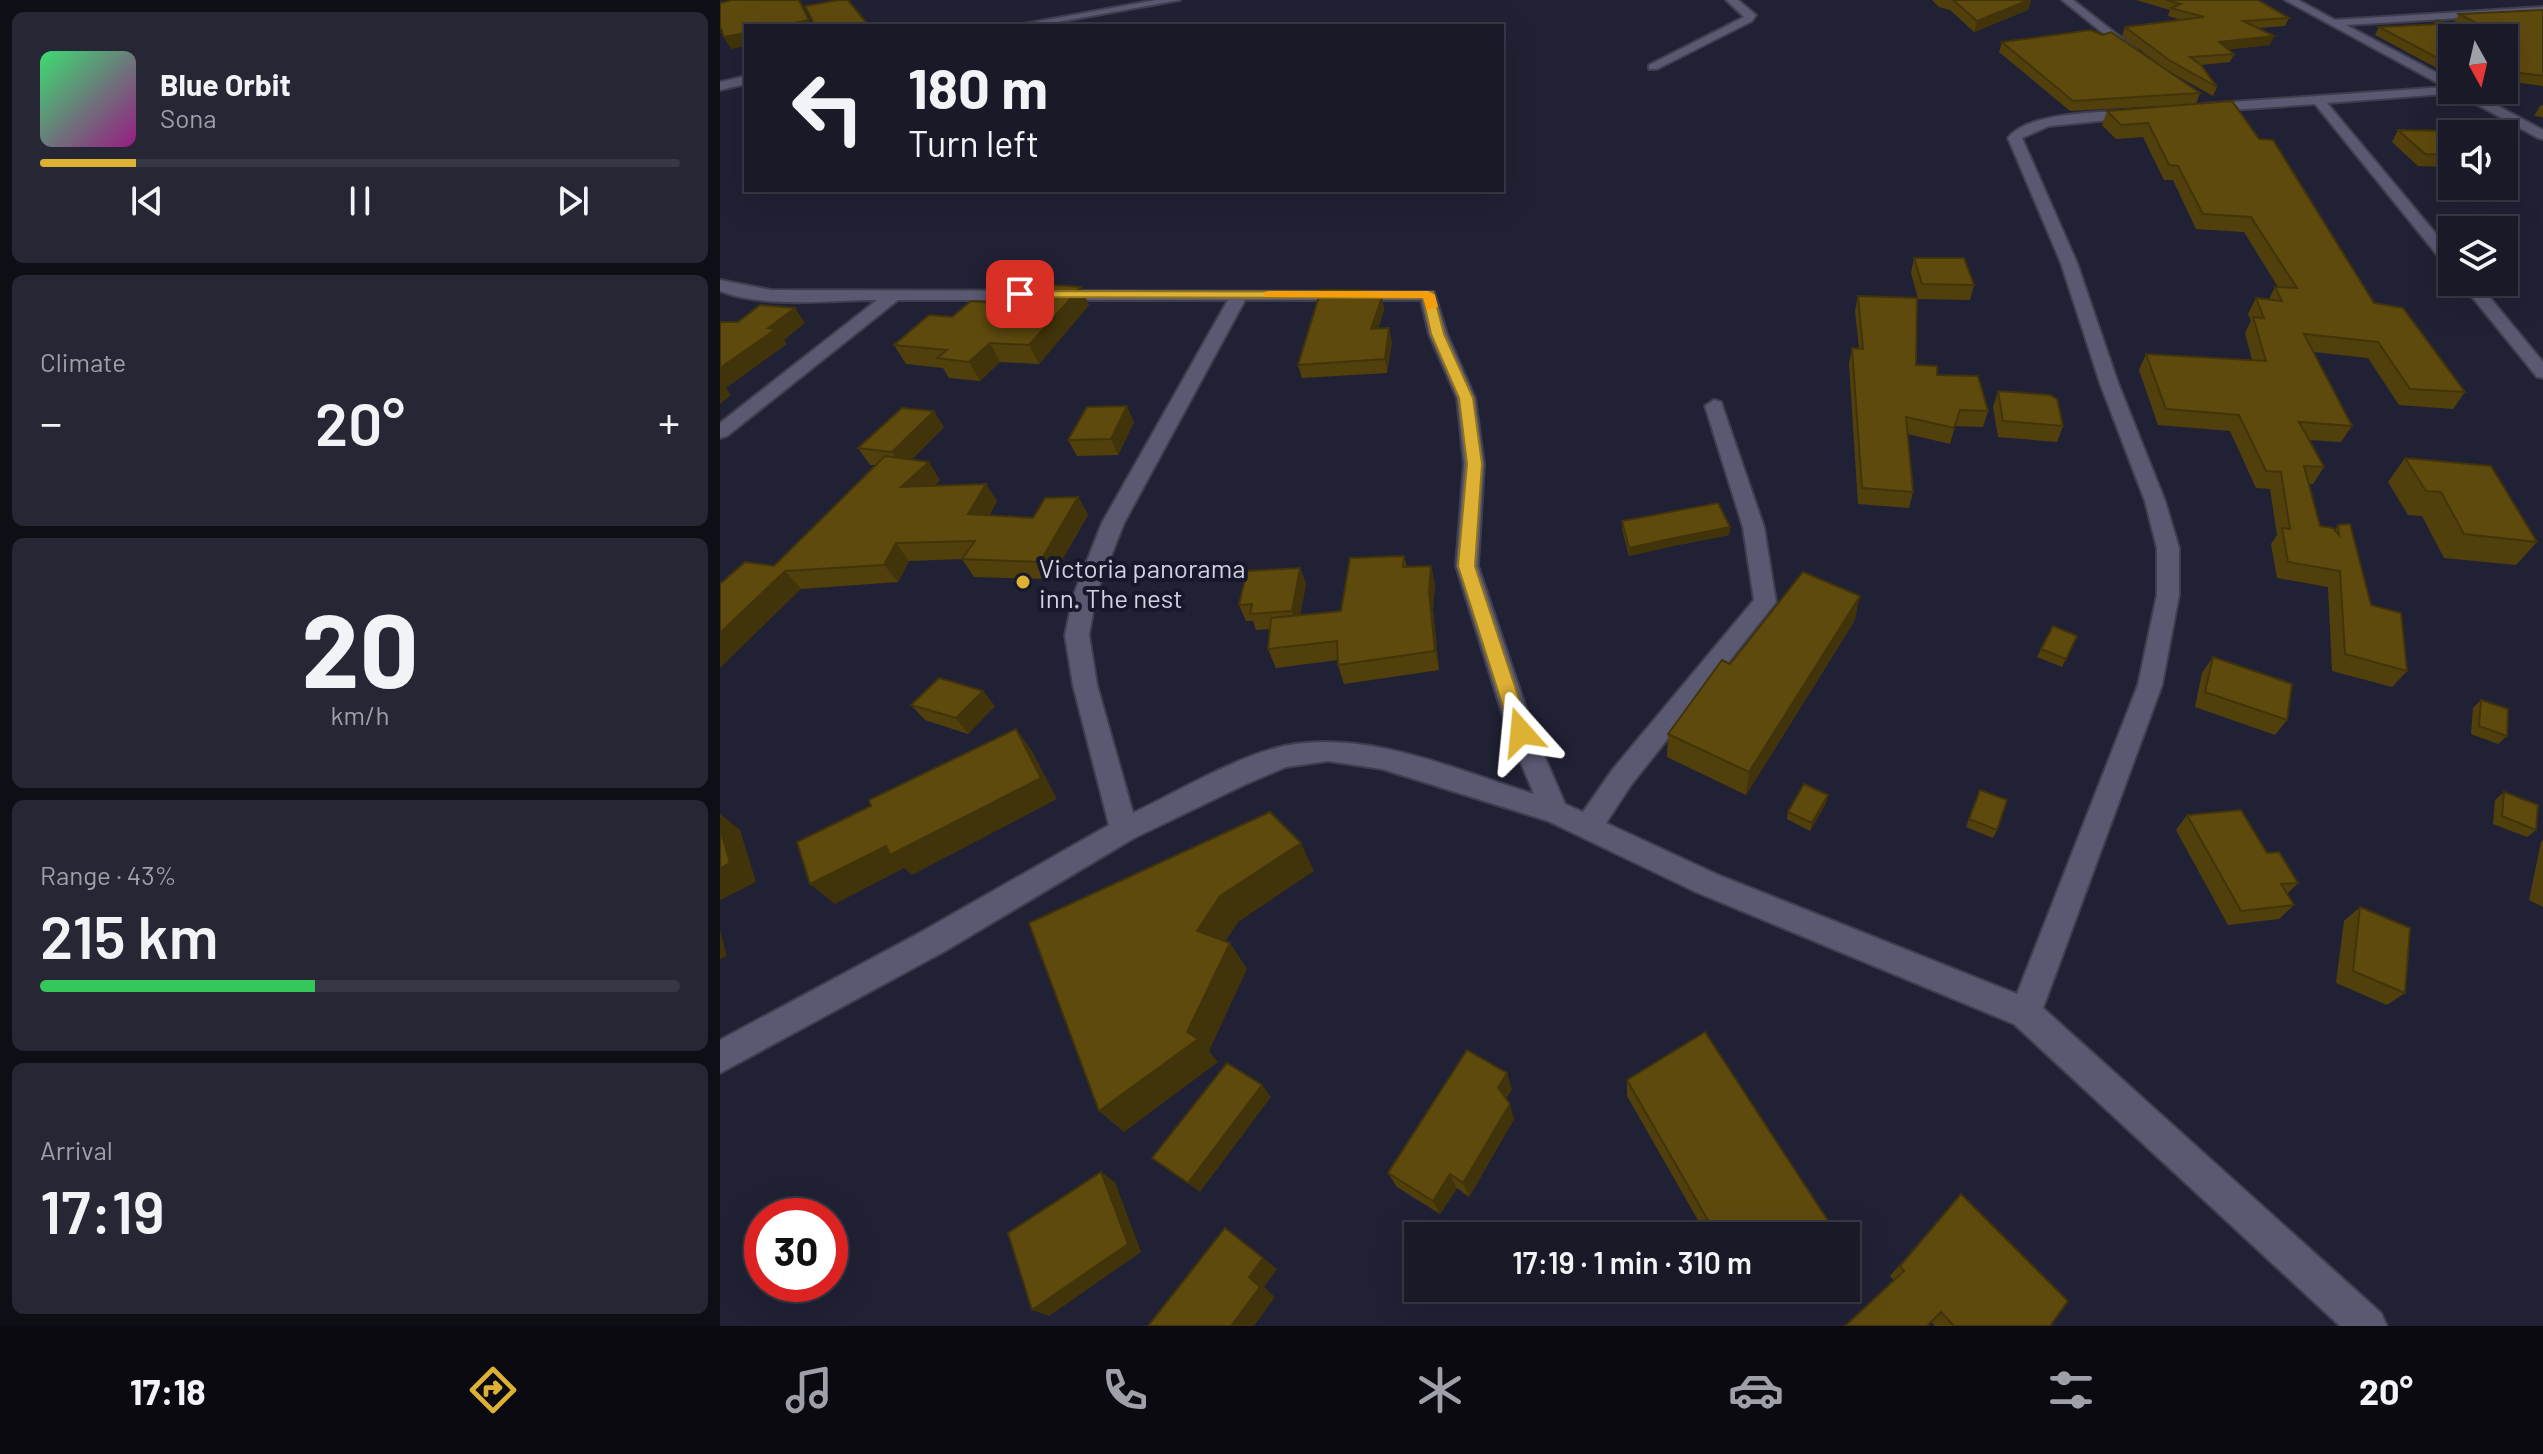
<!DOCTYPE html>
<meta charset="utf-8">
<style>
:root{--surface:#191928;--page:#262634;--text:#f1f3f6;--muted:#9fa0a8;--line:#373845;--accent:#ddb133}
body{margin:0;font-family:Barlow,sans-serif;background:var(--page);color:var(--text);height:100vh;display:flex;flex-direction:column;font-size:30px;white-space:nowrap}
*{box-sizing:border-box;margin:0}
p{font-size:26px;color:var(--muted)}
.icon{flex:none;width:44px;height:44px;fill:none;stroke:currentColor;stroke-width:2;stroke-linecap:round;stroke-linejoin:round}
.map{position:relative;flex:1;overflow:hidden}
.sheet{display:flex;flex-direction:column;gap:12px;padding:12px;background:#0e0e16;width:720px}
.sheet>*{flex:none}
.guide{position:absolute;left:24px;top:24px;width:760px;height:168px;border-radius:0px;box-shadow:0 8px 32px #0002,0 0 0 2px var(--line);background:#191928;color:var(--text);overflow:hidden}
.needle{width:52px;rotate:172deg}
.buttons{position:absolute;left:1718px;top:24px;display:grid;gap:16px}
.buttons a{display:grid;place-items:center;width:80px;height:80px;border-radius:0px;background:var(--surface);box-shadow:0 8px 32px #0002,0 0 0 2px var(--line);font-size:40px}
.speed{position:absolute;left:24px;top:1198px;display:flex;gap:16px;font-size:40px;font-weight:700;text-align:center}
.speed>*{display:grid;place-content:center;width:104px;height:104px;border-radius:50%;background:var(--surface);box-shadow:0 8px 32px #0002,0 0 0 2px var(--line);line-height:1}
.speed .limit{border:12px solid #d22;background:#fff;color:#111}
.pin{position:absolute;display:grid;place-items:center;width:68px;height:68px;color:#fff;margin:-34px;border-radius:16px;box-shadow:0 4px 12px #0006}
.me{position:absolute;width:88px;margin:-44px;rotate:342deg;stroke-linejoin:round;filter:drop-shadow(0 0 6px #0008)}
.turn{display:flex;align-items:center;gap:28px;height:168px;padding:0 32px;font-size:36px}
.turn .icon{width:104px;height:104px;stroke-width:2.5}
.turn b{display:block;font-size:56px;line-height:68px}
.big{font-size:60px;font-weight:600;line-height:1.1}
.sheet .widget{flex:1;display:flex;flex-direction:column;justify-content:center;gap:12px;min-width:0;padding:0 28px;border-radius:12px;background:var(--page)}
.sheet .dial{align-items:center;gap:0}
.dial b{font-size:104px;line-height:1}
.song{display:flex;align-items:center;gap:24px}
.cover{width:96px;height:96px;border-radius:12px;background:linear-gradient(135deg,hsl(140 70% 55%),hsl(310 70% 35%))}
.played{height:8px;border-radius:4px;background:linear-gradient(90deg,var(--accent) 15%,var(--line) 15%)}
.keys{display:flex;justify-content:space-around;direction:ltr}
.heat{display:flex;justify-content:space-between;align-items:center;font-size:44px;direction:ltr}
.charge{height:12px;border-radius:6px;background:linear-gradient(90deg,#34c759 43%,var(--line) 0)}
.trip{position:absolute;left:684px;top:1222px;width:456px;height:80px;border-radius:0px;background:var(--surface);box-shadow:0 8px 32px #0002,0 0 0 2px var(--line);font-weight:600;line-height:80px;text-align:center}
.menu{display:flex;height:128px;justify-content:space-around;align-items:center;background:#0a0a10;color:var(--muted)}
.menu .icon{width:56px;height:56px}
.menu .selected{color:var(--accent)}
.menu b{font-size:36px;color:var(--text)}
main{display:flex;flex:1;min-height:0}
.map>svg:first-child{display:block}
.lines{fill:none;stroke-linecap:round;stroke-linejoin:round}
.minor-casing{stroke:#3f3e4f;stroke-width:4}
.minor{fill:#595a71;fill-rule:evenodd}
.wall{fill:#52400c}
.shaded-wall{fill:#42340a}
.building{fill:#5f4a0e;stroke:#42340a;stroke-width:2;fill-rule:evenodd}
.route{fill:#ddb133;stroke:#907321;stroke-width:2}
.slow{fill:#f59e0b}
.poi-dot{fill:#ddb133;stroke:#17182b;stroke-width:3}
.labels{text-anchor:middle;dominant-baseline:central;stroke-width:8;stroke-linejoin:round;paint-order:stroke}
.poi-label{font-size:26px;fill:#d2d3e1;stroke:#17182b;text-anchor:start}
</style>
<main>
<section class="sheet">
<div class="widget">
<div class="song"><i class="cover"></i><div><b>Blue Orbit</b><p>Sona</p></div></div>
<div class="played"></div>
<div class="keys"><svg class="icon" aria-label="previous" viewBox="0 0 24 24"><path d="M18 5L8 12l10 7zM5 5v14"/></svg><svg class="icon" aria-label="pause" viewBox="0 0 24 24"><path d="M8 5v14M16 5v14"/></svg><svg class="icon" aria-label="next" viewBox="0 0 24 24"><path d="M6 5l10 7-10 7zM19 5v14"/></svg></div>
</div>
<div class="widget"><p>Climate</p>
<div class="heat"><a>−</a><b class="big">20°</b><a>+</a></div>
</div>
<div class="widget dial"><b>20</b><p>km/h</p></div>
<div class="widget"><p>Range · 43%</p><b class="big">215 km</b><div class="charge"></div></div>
<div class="widget"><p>Arrival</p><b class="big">17:19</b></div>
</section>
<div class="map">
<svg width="1823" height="1326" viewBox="0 0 1823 1326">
<rect width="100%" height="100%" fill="#212135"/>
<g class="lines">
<!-- minor casing -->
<g class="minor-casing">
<g id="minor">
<polygon points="436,0 460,0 316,26 292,26"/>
<polygon points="1006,0 1018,0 1036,15 1032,21 937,69 929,69 929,65 1024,17"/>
<polygon points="1342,0 1353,0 1417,50 1417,54 1409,54"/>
<polygon points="1565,0 1578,0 1615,20 1823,7 1823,13 1626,25 1732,81 1732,90 1748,90 1823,130 1823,139 1818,138 1736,93 1607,103 1732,253 1732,268 1726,266 1595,104 1483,112 1477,108 1483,104 1725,87"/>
<polygon points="26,76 26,84 0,90 0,82"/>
<path d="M1415 110 1419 111V117L1329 126 1302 138 1357 263 1398 383 1445 501 1459 548V595L1442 685 1323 1008 1661 1313 1667 1326H1620L1294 1024 976 892 828 821 662 769 608 761 566 767 526 784 414 838 225 951 0 1073V1040L203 931 389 825 353 685 345 635 354 594 382 523 508 300H178L7 436 0 438V423L157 300C107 300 47 309 0 291V280L51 290 714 292 727 334 755 398 764 464 758 566 814 732 845 804 863 812 893 769 1034 600 1023 527 985 406 994 400 1001 402 1044 527 1056 602 911 785 886 823 996 874 1297 994 1418 685 1437 595V548L1425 501 1380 383 1341 263 1288 138C1308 111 1383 113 1415 110ZM525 300H701L709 334 737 398 744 464 736 566 788 732 814 794C735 770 648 729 564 746 515 757 459 791 413 813L377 685 369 635 376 594 404 523Z"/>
<polygon points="1740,282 1757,282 1823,362 1823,378 1817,377"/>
</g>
</g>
<!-- minor -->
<use href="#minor" class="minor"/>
</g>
<!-- wall -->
<g class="wall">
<polygon points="1212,0 1311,0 1308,10 1254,32 1230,10 1219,7"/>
<polygon points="1416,0 1538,0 1569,18 1565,26 1538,28 1550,45 1508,49 1514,54 1510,62 1481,65 1497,87 1493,96 1445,69 1402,36 1405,27 1461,20 1448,16 1450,10"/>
<polygon points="1823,10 1823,86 1784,81 1784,38 1732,38 1732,73 1726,73 1655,35 1659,27 1714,25 1715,21 1748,32 1754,32 1734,22 1739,14"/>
<polygon points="1282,42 1480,93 1476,104 1350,111 1279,52"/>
<polygon points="1512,101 1654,303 1745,392 1733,409 1679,405 1648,358 1594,352 1632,426 1621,442 1589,440 1604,467 1593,484 1589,484 1600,526 1615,530 1618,525 1651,605 1687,671 1672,687 1612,671 1608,587 1557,578 1551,544 1557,535 1550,489 1536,488 1510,431 1438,425 1419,370 1426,354 1532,360 1525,333 1531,321 1528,314 1536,298 1549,299 1555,287 1558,287 1524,232 1476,229 1453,180 1444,180 1423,137 1396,139 1382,125 1387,111"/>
<polygon points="1823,105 1823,117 1814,116 1820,106"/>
<polygon points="1678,130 1732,134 1732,167 1698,166 1672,142"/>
<polygon points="1194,258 1254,285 1250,300 1198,299 1191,273"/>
<polygon points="640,290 641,297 662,297 664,310 658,329 672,342 667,373 582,378 578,365"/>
<polygon points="1138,296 1196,365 1217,375 1268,411 1263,427 1235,426 1230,444 1188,434 1193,492 1189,508 1138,504 1129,364 1132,348 1139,348 1135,311"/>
<polygon points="369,305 319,364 280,362 260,381 229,378 223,368 186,364 174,345 232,317 311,306"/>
<polygon points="1278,391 1343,426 1337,442 1278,437 1273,407"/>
<polygon points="414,422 398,455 357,456 348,440"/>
<polygon points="224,427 191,460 220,480 215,485 277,501 269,516 313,518 358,497 368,515 331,579 254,577 242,559 189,561 178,582 81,589 54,566 156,465 150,465 138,448"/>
<polygon points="1685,458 1817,542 1796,565 1724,558 1702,516 1688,515 1668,482"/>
<polygon points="902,521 1010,527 1009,535 953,546 909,556 902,529"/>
<polygon points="684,556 687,567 711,566 715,585 713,610 719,670 624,684 618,665 618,660 556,668 548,649 550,629 536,630 533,621 526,621 519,605 580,568 586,584 580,615 621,611"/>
<polygon points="1135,620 1026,795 947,757 948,734"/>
<polygon points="1333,626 1357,636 1342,667 1317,657"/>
<polygon points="1493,657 1567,720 1555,735 1475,707 1482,673"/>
<polygon points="1761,700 1787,736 1778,744 1751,734 1753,708"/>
<polygon points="191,705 275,706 248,734 205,720"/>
<polygon points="1260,790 1277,830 1273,838 1246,827"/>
<polygon points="1784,792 1816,830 1807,837 1773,824 1775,800"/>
<polygon points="1108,795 1106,803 1090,831 1067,819 1068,812"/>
<polygon points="1467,815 1547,853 1578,883 1567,894 1574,905 1559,919 1508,925 1456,830"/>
<polygon points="1823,840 1823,907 1809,900 1821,842"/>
<polygon points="1640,907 1685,993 1667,1005 1616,983 1624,921"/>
<polygon points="907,1080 1116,1233 1114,1236 987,1236 907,1096"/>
<polygon points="792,1089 786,1099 794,1119 749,1197 737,1188 720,1214 677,1187 668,1173"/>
<polygon points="1241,1194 1330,1326 1215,1326 1170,1276"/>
<polygon points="1017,1288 1048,1288 1026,1304"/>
</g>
<!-- shaded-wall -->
<g class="shaded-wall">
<polygon points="79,0 92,26 60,26"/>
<polygon points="1309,0 1311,0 1308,10 1254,32 1257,21"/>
<polygon points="26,33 26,46 11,49 4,37"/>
<polygon points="1554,36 1550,45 1495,51 1499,42"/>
<polygon points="361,287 369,305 319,364 309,345"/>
<polygon points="662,297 664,310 654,342 651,329"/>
<polygon points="75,308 85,323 64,340 67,344 6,388 11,395 0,404 0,368 48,328"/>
<polygon points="669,328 672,342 667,373 665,359"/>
<polygon points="270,343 280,362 260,381 249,362"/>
<polygon points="407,406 414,422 398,455 391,439"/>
<polygon points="214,411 224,427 183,468 172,452"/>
<polygon points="209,462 220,480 193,504 181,487"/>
<polygon points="266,484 277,501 259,532 248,514"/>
<polygon points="358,497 368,515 331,579 320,562"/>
<polygon points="1010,527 1009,535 953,546 909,556 909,548 954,538"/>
<polygon points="176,543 189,561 178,582 164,565"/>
<polygon points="711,566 715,585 713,610 719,670 715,651 709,591"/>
<polygon points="580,568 586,584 578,627 572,611"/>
<polygon points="65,571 81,589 0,668 0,633"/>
<polygon points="1140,596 1135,620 1026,795 1029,772"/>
<polygon points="263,691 275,706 248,734 236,718"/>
<polygon points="296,729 312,751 337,799 192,875 184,868 115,904 90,884"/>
<polygon points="1108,795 1106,803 1090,831 1092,823"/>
<polygon points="0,814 20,830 36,882 0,900"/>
<polygon points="581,843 594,871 518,922 495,957 477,931 500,896"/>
<polygon points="0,930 7,956 0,959"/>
<polygon points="510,943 527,969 489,1051 498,1062 404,1132 379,1111 467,1032"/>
<polygon points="787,1073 792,1089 783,1104 778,1088"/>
<polygon points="542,1085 551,1097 480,1192 468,1183"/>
<polygon points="790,1104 794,1119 749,1197 743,1183"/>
<polygon points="381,1172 395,1182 421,1252 329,1316 312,1310"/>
<polygon points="730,1174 737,1188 720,1214 713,1201"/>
<polygon points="505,1228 557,1269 544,1287 555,1297 534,1326 511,1326"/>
<polygon points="1039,1288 1048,1288 1026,1304 1031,1294"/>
</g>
<!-- building -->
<g class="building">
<polygon points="8,0 79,0 89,20 60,26 26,26 26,33 4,37 0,26 0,3 9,1"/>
<polygon points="119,0 128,0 149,26 95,26 85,6"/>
<polygon points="1233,0 1309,0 1257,21"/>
<polygon points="1446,0 1538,0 1569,18 1523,21 1554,36 1499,42 1514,54 1470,57 1481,65 1497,87 1449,60 1405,27 1484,17 1451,8 1461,4"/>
<path d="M1823 10V76L1784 71V38H1732V65H1731L1659 27 1722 24 1715 21H1720L1748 32 1763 33 1764 27 1739 14ZM1787 40 1798 43V50L1787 52Z"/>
<polygon points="1371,30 1383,35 1391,32 1480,93 1353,101 1282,42"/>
<polygon points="1512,101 1539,139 1553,140 1654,303 1683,308 1745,392 1690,389 1658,342 1584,334 1632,426 1579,422 1604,467 1584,466 1600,526 1613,528 1619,535 1618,525 1630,524 1651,605 1681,613 1687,671 1625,654 1620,571 1568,562 1562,528 1570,529 1561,472 1546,471 1519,415 1446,409 1426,354 1546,361 1533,317 1544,318 1536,298 1562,301 1555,287 1577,288 1531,217 1483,214 1458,166 1449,165 1428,123 1401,125 1387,111"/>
<polygon points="1678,130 1734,131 1739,134 1732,134 1732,155 1705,154"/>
<polygon points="1194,258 1244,258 1254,285 1202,284"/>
<polygon points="331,285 361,287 309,345 270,343 249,362 217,358 227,350 174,345 209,315 232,317 251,301 311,306"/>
<polygon points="601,290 640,290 637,297 662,297 651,329 669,328 665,359 578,365"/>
<polygon points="1138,296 1197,298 1196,365 1217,366 1217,375 1258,376 1268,411 1240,410 1234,428 1186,417 1193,492 1142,488 1132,348 1143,349"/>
<polygon points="40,305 75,308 48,328 56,329 0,368 0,322 18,322"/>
<polygon points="1278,391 1330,395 1337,399 1343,426 1283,421"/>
<polygon points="407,406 391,439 348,440 367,407"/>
<polygon points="182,408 214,411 172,452 138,448"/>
<polygon points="165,456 209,462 181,487 266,484 248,514 313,518 325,498 358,497 320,562 242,559 255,541 176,543 164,565 65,571 0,633 0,584 25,562 54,566"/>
<polygon points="1685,458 1771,466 1817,542 1744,534 1721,492 1706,491"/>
<polygon points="998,503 1010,527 954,538 909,548 902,521"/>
<polygon points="684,556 683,567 711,566 709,591 715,651 618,665 617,641 548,649 551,618 621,611 630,558"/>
<polygon points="580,568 572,611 530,614 532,604 519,605 527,571"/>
<polygon points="1083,572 1140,596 1029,772 948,734 1002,660 1010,664"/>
<polygon points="1333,626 1357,636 1346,659 1321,649"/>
<polygon points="1493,657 1572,684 1567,720 1485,692"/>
<polygon points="219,678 263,691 236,718 191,705"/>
<polygon points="1761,700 1788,709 1787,736 1759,726"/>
<polygon points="296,729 321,778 170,855 166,846 90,884 77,842 151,806 149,800"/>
<polygon points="1084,784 1108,795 1092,823 1068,812"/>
<polygon points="1260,790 1287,800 1277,830 1249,819"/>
<polygon points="1784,792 1818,805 1816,830 1782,816"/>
<polygon points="1521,810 1547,853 1559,852 1578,883 1561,884 1574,905 1521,911 1467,815"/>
<polygon points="550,812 581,843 500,896 477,931 510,943 467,1032 478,1039 379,1111 309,923"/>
<polygon points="0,828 10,863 0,868"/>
<polygon points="1640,907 1690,928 1685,993 1633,971"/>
<polygon points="985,1032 1116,1233 1112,1236 997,1236 907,1080"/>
<polygon points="747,1050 787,1073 778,1088 790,1104 743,1183 730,1174 713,1201 668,1173"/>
<polygon points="507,1063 542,1085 468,1183 432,1158"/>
<polygon points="381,1172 408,1244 312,1310 288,1233"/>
<polygon points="1241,1194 1348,1301 1330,1326 1234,1326 1221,1312 1207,1326 1125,1326 1184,1271 1180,1266"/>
<polygon points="505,1228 543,1258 529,1277 540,1287 511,1326 428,1326"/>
<polygon points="1027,1288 1039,1288 1031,1294"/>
</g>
<!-- route -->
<polygon class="route" points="300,291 713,292 724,334 753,398 762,464 755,566 810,732 808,738 801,740 791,732 738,566 747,464 739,398 711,334 703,298 296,297 296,292"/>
<!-- slow -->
<polygon class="slow" points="549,291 708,291 715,295 718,307 707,310 703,298 544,297 544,292"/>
<!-- markers -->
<circle class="poi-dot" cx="303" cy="582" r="8"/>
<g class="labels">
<!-- poi labels -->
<g class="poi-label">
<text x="319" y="567">Victoria panorama<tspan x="319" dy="30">inn. The nest</tspan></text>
</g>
</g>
</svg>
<div class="buttons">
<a><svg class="needle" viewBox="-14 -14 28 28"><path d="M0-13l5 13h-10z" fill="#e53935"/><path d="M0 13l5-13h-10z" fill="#9fa0a8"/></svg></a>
<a><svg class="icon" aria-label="sound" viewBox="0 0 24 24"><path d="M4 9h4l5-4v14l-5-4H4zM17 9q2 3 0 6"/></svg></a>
<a><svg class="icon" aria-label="layers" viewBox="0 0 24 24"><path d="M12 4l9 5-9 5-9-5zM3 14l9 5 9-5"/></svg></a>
</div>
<div class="speed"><div class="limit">30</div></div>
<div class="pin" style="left:300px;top:294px;background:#d93025"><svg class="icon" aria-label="arrive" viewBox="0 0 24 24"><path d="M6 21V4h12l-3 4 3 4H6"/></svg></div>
<svg class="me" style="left:801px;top:732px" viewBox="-20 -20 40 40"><path d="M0-17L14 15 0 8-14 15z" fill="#ddb133" stroke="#fff" stroke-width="4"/></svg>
<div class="trip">17:19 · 1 min · 310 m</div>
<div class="guide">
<div class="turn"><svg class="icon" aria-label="left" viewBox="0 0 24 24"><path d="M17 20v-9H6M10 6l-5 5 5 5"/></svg><div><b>180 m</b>Turn left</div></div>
</div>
</div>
</main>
<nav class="menu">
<b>17:18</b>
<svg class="icon selected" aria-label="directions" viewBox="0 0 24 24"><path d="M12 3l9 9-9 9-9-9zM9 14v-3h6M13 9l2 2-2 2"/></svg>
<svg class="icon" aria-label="music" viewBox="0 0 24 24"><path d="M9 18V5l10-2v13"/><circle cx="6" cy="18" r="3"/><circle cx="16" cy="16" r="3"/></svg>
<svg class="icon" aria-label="phone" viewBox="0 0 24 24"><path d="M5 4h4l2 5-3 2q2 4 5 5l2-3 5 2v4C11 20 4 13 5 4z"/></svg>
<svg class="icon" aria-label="climate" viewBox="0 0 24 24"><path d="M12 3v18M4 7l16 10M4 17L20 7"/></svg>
<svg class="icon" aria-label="car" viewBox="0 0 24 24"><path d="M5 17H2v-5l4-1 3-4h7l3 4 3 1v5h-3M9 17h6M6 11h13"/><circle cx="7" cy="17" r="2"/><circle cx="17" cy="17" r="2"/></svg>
<svg class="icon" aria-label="filters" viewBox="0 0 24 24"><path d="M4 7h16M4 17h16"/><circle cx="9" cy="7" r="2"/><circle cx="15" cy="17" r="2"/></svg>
<b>20°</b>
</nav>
